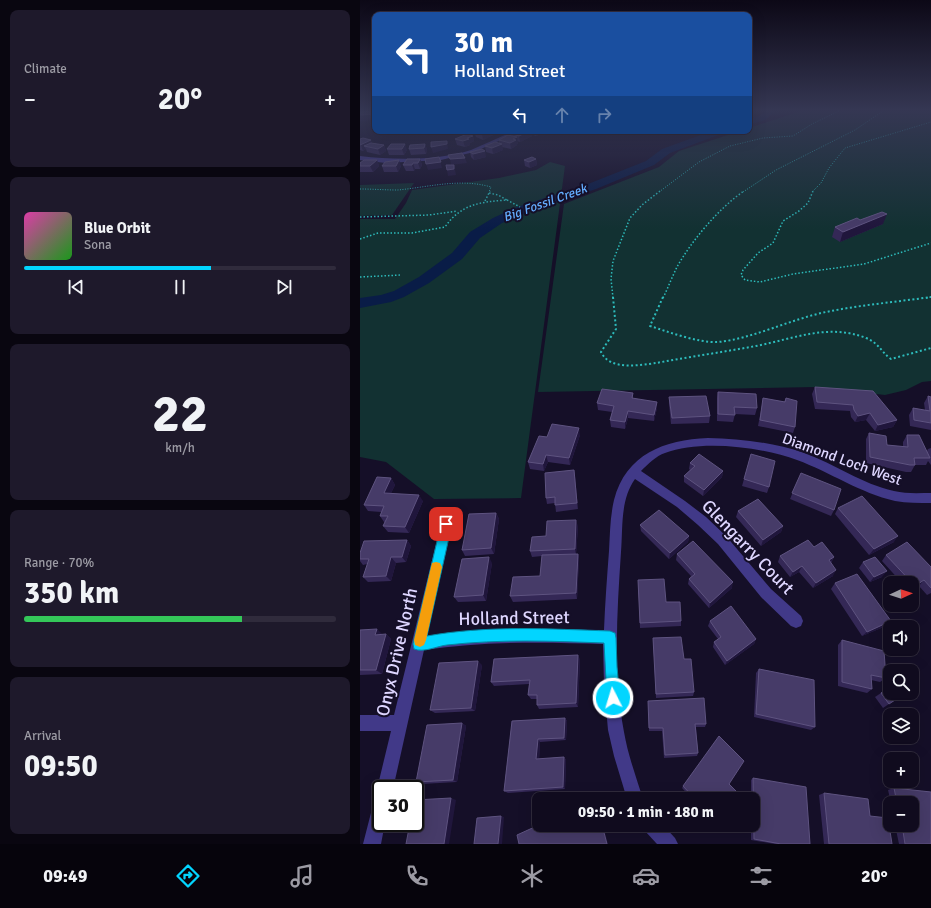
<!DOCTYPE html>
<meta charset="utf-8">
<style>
:root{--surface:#100b1e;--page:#1e192b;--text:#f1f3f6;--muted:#9c9ba4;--line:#302b3c;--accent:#02d5ff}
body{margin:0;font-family:Signika,sans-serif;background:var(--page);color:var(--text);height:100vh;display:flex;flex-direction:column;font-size:15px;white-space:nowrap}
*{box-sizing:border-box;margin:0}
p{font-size:13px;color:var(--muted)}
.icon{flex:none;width:22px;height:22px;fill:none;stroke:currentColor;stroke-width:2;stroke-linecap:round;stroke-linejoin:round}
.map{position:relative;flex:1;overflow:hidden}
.sheet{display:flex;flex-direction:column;gap:10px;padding:10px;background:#090610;width:360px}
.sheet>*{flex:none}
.top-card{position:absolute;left:12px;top:12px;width:380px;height:122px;border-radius:8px;box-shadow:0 4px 16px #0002,0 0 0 1px var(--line);background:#1a4fa0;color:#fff;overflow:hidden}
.needle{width:26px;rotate:87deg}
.controls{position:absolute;left:523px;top:576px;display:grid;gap:8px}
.controls a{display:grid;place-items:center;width:36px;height:36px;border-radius:8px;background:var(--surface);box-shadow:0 4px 16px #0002,0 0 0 1px var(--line);font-size:20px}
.speed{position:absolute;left:12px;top:780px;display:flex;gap:8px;font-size:20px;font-weight:700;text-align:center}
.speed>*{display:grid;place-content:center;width:52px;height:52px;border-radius:50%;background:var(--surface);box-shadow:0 4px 16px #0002,0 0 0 1px var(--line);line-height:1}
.speed .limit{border:2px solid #111;border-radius:6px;background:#fff;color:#111}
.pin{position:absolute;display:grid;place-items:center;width:34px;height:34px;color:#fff;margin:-17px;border-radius:8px;box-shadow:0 2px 6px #0006}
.me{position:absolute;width:44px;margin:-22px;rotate:355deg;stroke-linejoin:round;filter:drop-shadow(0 0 3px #0008)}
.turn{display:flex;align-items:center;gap:14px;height:84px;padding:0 16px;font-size:18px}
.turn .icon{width:52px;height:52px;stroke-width:2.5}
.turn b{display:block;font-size:28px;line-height:34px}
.lanes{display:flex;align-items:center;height:38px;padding:0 16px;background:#0003;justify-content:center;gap:20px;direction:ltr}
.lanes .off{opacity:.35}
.big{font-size:30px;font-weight:800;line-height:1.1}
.sheet .card{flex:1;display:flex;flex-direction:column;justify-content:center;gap:6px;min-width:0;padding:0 14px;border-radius:8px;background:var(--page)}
.sheet .dial{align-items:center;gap:0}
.dial b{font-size:52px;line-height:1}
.song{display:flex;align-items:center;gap:12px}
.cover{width:48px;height:48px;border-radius:6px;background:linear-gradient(135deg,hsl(320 70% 55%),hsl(120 70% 35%))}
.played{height:4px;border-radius:2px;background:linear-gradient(90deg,var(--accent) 60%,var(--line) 60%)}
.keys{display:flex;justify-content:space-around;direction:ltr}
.heat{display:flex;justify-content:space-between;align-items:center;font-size:22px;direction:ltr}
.charge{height:6px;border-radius:3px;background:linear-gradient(90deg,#34c759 70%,var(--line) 0)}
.trip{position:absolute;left:172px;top:792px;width:228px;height:40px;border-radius:8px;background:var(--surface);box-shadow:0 4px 16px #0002,0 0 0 1px var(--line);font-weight:800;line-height:40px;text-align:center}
.dock{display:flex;height:64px;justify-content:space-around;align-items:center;background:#06040c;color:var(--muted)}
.dock .icon{width:28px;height:28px}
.dock .active{color:var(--accent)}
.dock b{font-size:18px;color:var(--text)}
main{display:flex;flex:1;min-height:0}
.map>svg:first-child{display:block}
.green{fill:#123132}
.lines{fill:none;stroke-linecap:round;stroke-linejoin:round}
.river{fill:#091c47;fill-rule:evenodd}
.path-far2{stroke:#2dbcbc;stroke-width:1;stroke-dasharray:1 1.5;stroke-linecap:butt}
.path-far1{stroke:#2dbcbc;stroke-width:1.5;stroke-dasharray:1.5 2;stroke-linecap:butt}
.path{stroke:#2dbcbc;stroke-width:2;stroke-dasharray:2 2.5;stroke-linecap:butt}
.minor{fill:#413988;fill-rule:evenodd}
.wall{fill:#342856}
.shaded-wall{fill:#20163c}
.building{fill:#463b68;stroke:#5e5380}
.route{fill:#02d5ff;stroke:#018aa6}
.slow{fill:#f59e0b}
.labels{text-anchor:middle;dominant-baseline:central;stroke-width:4;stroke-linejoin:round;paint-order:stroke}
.far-water-label{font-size:13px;font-style:italic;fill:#64adff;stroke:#150f28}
.street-label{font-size:15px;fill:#ded6ff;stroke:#150f28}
.near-street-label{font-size:18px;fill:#ded6ff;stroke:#150f28}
</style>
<main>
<section class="sheet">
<div class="card"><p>Climate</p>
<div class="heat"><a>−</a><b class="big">20°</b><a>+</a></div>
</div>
<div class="card">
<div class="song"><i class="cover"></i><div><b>Blue Orbit</b><p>Sona</p></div></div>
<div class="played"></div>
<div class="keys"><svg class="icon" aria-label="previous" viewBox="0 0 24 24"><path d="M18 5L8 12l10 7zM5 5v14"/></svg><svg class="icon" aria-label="pause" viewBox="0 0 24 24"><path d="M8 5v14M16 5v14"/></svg><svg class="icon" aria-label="next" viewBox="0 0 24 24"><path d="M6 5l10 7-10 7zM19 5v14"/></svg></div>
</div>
<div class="card dial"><b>22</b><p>km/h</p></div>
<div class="card"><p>Range · 70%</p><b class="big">350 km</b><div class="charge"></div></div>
<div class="card"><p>Arrival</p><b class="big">09:50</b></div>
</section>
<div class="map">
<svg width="571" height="844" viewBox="0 0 571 844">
<rect width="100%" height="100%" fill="#150f28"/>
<!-- green -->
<g class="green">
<polygon points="441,111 571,111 571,381 562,382 546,390 525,395 456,387 178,392 204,204 299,167 319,151 380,131 389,131 389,128"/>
<polygon points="190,162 205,166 161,498 74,499 26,462 0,457 0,219 35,219 46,203 52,190 139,178 176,170"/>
<polygon points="54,183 32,215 0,216 0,185"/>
</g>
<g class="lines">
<!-- river -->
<g class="river">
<polygon points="406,111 415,111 405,120 389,125 389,119 399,116"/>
<polygon points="352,131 366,131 364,133 310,153 294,165 236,189 166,213 142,223 120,238 102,259 69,283 44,297 31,302 0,308 0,298 21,295 34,291 59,277 92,253 110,232 133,218 157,207 228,184 286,161 302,149"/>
</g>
<!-- path-far2 -->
<g class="path-far2">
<path d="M0 189C13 189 25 190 38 190 69 187 100 178 131 187L129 192"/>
<polyline points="299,192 339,162 370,146 403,138 433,136 452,124 479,111"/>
<polyline points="383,192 416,170 495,130 523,111"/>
<polyline points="452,192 461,183 469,168 485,148 571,122"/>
</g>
<!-- path-far1 -->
<g class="path-far1">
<polyline points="453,191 448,203 439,211 423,221 413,243 398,253 383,270 381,275 385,280 400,282 433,274 504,264 571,243"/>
<polyline points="147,200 160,207"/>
<polyline points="125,201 129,193"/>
<polyline points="0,217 69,215 97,211"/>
<path d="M0 239 18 233H52L85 227C101 204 120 202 147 200L138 195 129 193 130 191"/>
<polyline points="0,277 41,275"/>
<polyline points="253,298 251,279 253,261 270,218 282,205 300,191"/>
<path d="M303 298C308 288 312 277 317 267 332 240 359 208 384 191"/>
<polyline points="566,298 571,297"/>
</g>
<!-- path -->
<g class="path">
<path d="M253 297 256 329 241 352C250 371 280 365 296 363 329 357 363 352 396 346 433 339 468 323 506 338 519 343 521 352 531 359L571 348"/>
<path d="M303 297 290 326C309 332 338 343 358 342 392 339 431 319 466 312 500 305 536 302 571 297"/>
</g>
<!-- minor -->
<g class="minor">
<polygon points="6,111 11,111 0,115 0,112"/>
<path d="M154 131H161L114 152 81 160 26 163 0 160V156C34 160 78 161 111 150 125 144 140 137 154 131Z"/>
<path d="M348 438C380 439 413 442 444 453 475 464 502 484 534 491 546 494 559 493 571 493V503C559 503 547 503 535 501 500 493 470 472 437 460 402 447 341 439 305 453 296 456 288 464 281 471L325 501 346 517 366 536 411 589 441 616 443 621 441 626 436 628 431 626 401 597 358 544 338 525 317 507 275 479C260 500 263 528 261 552 257 612 253 673 264 732 268 755 276 777 283 799H267L254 756 248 730 244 685 243 644C183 642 124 641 64 650L33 789H21V795H19L17 789 31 731H0V715H34L82 520 86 519 90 520 92 524 67 636 131 629 244 630C245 604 247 577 249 551 250 534 250 517 254 500 266 454 304 440 348 438Z"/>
<polygon points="21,797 21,823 25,823 21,844 3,844 13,805 15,799"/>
<polygon points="283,825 303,825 315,838 318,844 297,844 285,831"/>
</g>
</g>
<!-- wall -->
<g class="wall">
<polygon points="39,131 52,131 49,133"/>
<polygon points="54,131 75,131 74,133 55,134"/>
<polygon points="116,131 140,131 133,133 132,132 133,135 123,140 116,137 114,132"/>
<polygon points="158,131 186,131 176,136 171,134 172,136 160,142 157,141 158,143 157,144 157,145 151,149 142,147 143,150 133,154 126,152 125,146 139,143 139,140 152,136 152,134"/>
<polygon points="113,136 114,141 110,143 110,145 105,147 97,145 95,139"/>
<polygon points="0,139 12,143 24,145 26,151 20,155 7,152 6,149 3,151 0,150"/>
<polygon points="31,144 47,150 44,155 29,155 27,149"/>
<polygon points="65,144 67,150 66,154 51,155 49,149"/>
<polygon points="110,152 126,157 114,160 111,157"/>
<polygon points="60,159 62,165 60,169 55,169 54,171 46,171 43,165"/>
<polygon points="176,159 177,165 170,168 165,166 164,160"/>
<polygon points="17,160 19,166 13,172 0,172 0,163"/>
<polygon points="22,166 41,166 38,172 24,172"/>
<polygon points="500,220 523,224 480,242 472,237 475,227"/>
<polygon points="455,387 537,420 533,427 515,431 506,420 495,422 491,417 490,411 455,409 452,394"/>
<polygon points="358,392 397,408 395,415 375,414 373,422 357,421 357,398"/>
<polygon points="273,393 273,399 297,402 297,408 294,421 268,418 265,429 251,427 250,420 252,412 238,410 237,403"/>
<polygon points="568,396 571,397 571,430 550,426 549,415 553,408 565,410 564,403"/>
<polygon points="309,397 350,416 349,423 311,424 309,404"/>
<polygon points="403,398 424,402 426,398 435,427 433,433 398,426 402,405"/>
<polygon points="509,433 527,445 543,447 543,442 547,435 567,451 568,449 571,448 571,465 568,461 566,465 555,465 551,472 546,472 506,463 506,439"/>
<polygon points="220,435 210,465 188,462 184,471 170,469 168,462 187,437"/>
<polygon points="391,454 409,487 407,493 382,486"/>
<polygon points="330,463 363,471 362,477 343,496 324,482 324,476 330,470 329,469"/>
<polygon points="214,470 215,476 218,509 196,512 195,503 187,504 186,498"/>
<polygon points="441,473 474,510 471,516 430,499"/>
<polygon points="31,478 35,485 31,493 63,501 49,533 28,532 23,526 25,522 24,522 20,516 21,512 8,511 4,505"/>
<polygon points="478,508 534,542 509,555 475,514"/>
<polygon points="378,511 423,526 421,532 401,546 376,517"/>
<polygon points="136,513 139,519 134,554 105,556 102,550"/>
<polygon points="280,525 329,536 328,542 309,559 281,531"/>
<polygon points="218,526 216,554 218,554 219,559 217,599 153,602 150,596 180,576 182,556 172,557 170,551 186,536"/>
<polygon points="47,540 51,546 46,562 36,563 31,581 8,582 3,577 7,564 3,565 0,561 0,553"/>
<polygon points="454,547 474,557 471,563 473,576 453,588 439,572 430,577 418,562 420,556"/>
<polygon points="317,554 372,588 349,608 328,584 329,579 331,576 316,560"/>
<polygon points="526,555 571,567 571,593 567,595 559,586 552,590 552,583 542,583 522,561"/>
<polygon points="503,562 522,577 510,582 499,568"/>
<polygon points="132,563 126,601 98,602 94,597"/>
<polygon points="278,580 306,602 321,621 321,626 280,628"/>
<polygon points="475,583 531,621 526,626 502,636 471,589"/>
<polygon points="350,621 396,639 394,644 365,665 353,647 354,642 358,639 348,626"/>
<polygon points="0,630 22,634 22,635 26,634 31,639 22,674 0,675"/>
<polygon points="293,638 324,659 334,692 333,696 296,698"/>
<polygon points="482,640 526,678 520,682 511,680 512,689 507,693 478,686 478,645"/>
<polygon points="220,659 218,707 179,709 177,705 177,699 171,699 168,695 169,684 134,686 131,682"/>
<polygon points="122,665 115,711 75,713 70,710"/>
<polygon points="399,669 455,727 451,730 394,717 396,673"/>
<polygon points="521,693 535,700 523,708 515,697"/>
<polygon points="288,701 346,724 345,727 336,727 338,753 337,756 304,758 302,731 289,731"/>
<polygon points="205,718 207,721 206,740 180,742 179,759 204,757 206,760 205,789 148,793 144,791 152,721"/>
<polygon points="102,723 106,726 97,782 62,784 56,782"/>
<polygon points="393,778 450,844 415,844 391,840 391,825 393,825 393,799 391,799 391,780"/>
<polygon points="369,784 381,799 332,799 322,788 323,786"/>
<polygon points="534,788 571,792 571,844 539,844 535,825 552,825 552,803 531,803 528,790"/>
<polygon points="464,793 532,844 464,844 459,795"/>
<polygon points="356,825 365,825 362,828 360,829"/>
</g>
<!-- shaded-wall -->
<g class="shaded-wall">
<polygon points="15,114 15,117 13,116 14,120 0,121 0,115"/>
<polygon points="128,131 132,131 133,135 123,140 122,134"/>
<polygon points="133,131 140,131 133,133"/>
<polygon points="169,131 171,131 172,136 160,142 159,136"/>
<polygon points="176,131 186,131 176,136"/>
<polygon points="113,136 114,141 110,143 110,145 105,147 103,141 107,138"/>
<polygon points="157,137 158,143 157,144 157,145 151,149 150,143 153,139"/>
<polygon points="11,140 13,145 4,146 6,149 3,151 1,145"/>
<polygon points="87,141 88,149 73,153 71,147"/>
<polygon points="45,144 47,150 44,155 42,149"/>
<polygon points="65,144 67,150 66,154 64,148"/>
<polygon points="142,144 143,150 133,154 132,148"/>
<polygon points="24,145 26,151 20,155 18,149"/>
<polygon points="125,151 126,157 114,160 113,154"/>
<polygon points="79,157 82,168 68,170 66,164"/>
<polygon points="105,158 107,163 91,165 90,159"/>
<polygon points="60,159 62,165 60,169 58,163"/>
<polygon points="176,159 177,165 170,168 169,162"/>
<polygon points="17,160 19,166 13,172 10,166"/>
<polygon points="39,160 41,166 38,172 36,166"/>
<polygon points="53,163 55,169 54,171 52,165"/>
<polygon points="94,165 96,175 88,176 87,170"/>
<polygon points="527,214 523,224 480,242 483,232"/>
<polygon points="297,402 297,408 294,421 294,415"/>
<polygon points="268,411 268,418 265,429 265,422"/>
<polygon points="510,413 506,420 495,422 498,416"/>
<polygon points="537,420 533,427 515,431 518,425"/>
<polygon points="219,428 220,435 210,465 209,458"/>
<polygon points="186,455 188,462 184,471 183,464"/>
<polygon points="214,470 215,476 218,509 217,503"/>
<polygon points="363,471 362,477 343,496 344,490"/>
<polygon points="31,478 35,485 28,499 24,493"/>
<polygon points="59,495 63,501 49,533 45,527"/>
<polygon points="136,513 139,519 134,554 131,548"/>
<polygon points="216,520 218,526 216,555 215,549"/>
<polygon points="423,526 421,532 401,546 403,540"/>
<polygon points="329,536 328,542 309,559 310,553"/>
<polygon points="538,536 534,542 509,555 514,549"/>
<polygon points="47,540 51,546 46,562 42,557"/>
<polygon points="218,554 219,559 217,599 216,593"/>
<polygon points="31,557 36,563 31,581 26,576"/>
<polygon points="129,557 132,563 126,601 123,595"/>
<polygon points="474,557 471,562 465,566 469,560"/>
<polygon points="442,566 439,572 430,577 433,572"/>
<polygon points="476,570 473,576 453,588 456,583"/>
<polygon points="527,571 522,577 510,582 514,577"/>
<polygon points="564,580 559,586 552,590 552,589 555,586"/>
<polygon points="373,582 372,588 349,608 350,603"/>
<polygon points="531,621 526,626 502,636 507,632"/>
<polygon points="17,629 22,634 21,640 15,635"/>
<polygon points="26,634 31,639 22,674 16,670"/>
<polygon points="396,639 394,644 365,665 367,661"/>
<polygon points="218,655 220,659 218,707 216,703"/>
<polygon points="118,661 122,665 115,711 111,708"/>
<polygon points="205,718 207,721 206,740 204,738"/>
<polygon points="102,723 106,726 97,782 93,780"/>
<polygon points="178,739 180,742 179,762 176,759"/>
<polygon points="204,757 206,760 205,789 203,787"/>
<polygon points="91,798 96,800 89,844 84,844"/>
<polygon points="141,816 144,817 142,844 138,844"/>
<polygon points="242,825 243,825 248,844 247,844"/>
</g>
<!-- building -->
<g class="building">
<polygon points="15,111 15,114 0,115 0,112"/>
<polygon points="116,131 128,131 122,134 114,132"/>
<polygon points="158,131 169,131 159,136 152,134"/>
<polygon points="107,134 113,136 107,138 109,139 103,141 95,139"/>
<polygon points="148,135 157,137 153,139 156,140 150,143 139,140"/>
<polygon points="3,138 11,140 0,145 0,139"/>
<polygon points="87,141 87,144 71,147 71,142"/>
<polygon points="135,142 142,144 132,148 125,146"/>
<polygon points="11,143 24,145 18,149 4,146"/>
<polygon points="31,144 45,144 42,149 27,149"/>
<polygon points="65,144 64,148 49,149 50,145"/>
<polygon points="122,149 125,151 113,154 110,152"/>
<polygon points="102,153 105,158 90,159 88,155"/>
<polygon points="79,157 81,162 66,164 65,159"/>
<polygon points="172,157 176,159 169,162 164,160"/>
<polygon points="47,159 60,159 58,163 53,163 52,165 43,165"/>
<polygon points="4,160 17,160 10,166 0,166 0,163"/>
<polygon points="39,160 36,166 22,166 25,162"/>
<polygon points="86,165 94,165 94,169 87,170"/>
<polygon points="522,212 527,214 483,232 475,227 497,218 500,220"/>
<polygon points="455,387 513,391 537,420 518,425 510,413 498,416 494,410 493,405 457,402"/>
<polygon points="242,389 273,393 272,398 297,402 294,415 268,411 265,422 250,420 254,406 237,403"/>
<polygon points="358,392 396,394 397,408 374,407 375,415 358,414"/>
<polygon points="346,396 350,416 312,418 309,397"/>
<polygon points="568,396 571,397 571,423 554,420 553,408 570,411"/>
<polygon points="403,398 425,402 426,398 437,401 435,427 400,420"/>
<polygon points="192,424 219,428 209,458 186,455 183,464 168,462 179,436 187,437"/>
<polygon points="509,433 526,436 527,445 548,447 547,435 559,435 570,458 554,458 555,465 550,465 510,457"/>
<polygon points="339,454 363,471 344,490 324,476 335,466 330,463"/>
<polygon points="391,454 415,461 409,487 384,479"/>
<polygon points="214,470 217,503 195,505 195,497 186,498 185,473"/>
<polygon points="441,473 481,489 474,510 432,493"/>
<polygon points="17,477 31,478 24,493 59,495 45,527 23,526 28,516 20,516 24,506 4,505"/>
<polygon points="502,496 538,536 514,549 478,508"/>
<polygon points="398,499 423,526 403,540 378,511"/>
<polygon points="299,510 329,536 310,553 280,525"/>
<polygon points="136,513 131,548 102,550 109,514"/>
<polygon points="216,520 215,549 170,551 172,537 186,536 187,521"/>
<polygon points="47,540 42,557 31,557 26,576 3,577 9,559 0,559 0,553 4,541"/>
<polygon points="448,540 454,547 462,542 474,557 469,560 476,570 456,583 442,566 433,572 420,556"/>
<polygon points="333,541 373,582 350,603 329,579 335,574 317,554"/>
<polygon points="547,542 571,567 571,588 564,580 555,586 526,555"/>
<polygon points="218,554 216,593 150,596 153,577 180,576 182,555"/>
<polygon points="129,557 123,595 94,597 102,559"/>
<polygon points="515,557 527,571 514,577 503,562"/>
<polygon points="497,574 531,621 507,632 475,583"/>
<polygon points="304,579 306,602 320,602 321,621 280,623 278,580"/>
<polygon points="371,606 396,639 367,661 354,642 361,637 350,621"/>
<polygon points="17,629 15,635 26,634 16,670 0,670 0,630"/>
<polygon points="321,637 324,659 331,659 334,692 296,694 293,638"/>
<polygon points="482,640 524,651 526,678 511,675 512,689 482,682"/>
<polygon points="218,655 216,703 177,705 177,695 168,695 170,680 131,682 134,659"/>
<polygon points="118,661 111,708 70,710 79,663"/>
<polygon points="399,669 454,680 455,727 396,714"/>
<polygon points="527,689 535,700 529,704 521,693"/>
<polygon points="344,698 346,724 335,724 338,753 305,755 303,728 289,728 288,701"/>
<polygon points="205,718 204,738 178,739 176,759 204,757 203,787 144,791 152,721"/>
<polygon points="102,723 93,780 56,782 67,725"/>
<polygon points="359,736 384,761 369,784 382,797 381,799 335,799 323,786"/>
<polygon points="393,778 446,787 450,844 421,844 394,839"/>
<polygon points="534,788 571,792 571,844 545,844 542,825 552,825 552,803 537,803"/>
<polygon points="464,793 508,799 510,816 528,818 532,844 469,844"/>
<polygon points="91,798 84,844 46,844 50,823 55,823 55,800"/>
<polygon points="141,816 138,844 114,844 117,818"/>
<polygon points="179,825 242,825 247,844 159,844 157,835"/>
<polygon points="359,825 365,825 362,828"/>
</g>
<!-- sky -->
<linearGradient id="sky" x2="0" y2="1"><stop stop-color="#0c0816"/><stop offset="0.48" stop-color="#353753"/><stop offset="1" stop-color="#353753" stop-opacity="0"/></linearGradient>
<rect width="571" height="229" fill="url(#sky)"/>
<!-- route -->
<path class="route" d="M86 519 90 520 92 524 67 636C128 625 189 629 250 631L255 633 256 638 257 667 260 698 258 703 253 705 249 703 247 698 244 643C192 641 140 639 87 645 77 646 64 653 54 649L53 644 81 524 82 520Z"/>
<!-- slow -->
<polygon class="slow" points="76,562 80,563 82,567 66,640 64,645 60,647 55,645 54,640 71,567 72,563"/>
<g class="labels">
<!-- far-water labels -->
<g class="far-water-label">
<text transform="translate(185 203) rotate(-20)">Big Fossil Creek</text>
</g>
<!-- street labels -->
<g class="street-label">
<text transform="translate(482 459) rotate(20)">Diamond Loch West</text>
</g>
<!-- near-street labels -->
<g class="near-street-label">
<text transform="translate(388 547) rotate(46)">Glengarry Court</text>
<text transform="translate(154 618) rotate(-1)">Holland Street</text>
<text transform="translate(37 652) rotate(-77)">Onyx Drive North</text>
</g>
</g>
</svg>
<div class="controls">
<a><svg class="needle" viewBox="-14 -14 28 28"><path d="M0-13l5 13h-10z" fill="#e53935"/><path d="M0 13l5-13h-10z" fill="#9c9ba4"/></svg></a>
<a><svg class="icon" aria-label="sound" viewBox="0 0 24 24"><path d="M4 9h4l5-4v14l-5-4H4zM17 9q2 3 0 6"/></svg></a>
<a><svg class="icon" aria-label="search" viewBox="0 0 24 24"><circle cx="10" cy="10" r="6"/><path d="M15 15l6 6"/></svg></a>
<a><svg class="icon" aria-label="layers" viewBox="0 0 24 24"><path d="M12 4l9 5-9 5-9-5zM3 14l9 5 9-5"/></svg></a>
<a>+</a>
<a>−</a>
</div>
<div class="speed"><div class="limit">30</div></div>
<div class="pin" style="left:86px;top:524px;background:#d93025"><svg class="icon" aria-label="arrive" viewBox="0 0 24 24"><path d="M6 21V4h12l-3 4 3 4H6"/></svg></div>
<svg class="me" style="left:253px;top:698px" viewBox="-20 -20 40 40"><circle r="17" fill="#02d5ff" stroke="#fff" stroke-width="3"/><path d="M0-11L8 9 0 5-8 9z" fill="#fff"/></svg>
<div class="trip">09:50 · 1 min · 180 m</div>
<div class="top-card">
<div class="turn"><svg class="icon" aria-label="left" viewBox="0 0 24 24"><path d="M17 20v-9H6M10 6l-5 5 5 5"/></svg><div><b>30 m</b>Holland Street</div></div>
<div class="lanes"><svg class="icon" aria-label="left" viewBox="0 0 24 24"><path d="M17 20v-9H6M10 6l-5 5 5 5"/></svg><svg class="icon off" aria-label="ahead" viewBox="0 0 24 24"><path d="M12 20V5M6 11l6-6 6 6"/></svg><svg class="icon off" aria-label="right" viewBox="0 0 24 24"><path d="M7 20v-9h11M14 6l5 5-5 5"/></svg></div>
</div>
</div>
</main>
<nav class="dock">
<b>09:49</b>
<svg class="icon active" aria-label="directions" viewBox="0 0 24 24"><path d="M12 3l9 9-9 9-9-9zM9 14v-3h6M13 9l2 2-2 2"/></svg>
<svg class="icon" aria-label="music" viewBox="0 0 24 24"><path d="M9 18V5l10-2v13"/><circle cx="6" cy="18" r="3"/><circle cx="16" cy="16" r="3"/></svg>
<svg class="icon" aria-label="phone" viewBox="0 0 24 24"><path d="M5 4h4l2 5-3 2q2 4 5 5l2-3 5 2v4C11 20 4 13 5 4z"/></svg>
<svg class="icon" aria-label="climate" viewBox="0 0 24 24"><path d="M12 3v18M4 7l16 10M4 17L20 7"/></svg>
<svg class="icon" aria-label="car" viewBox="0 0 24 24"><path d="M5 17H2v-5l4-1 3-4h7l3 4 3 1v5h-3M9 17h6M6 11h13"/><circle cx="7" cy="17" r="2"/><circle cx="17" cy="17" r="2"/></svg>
<svg class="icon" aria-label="filters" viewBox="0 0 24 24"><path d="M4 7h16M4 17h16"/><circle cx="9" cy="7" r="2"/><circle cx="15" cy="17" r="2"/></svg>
<b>20°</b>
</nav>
